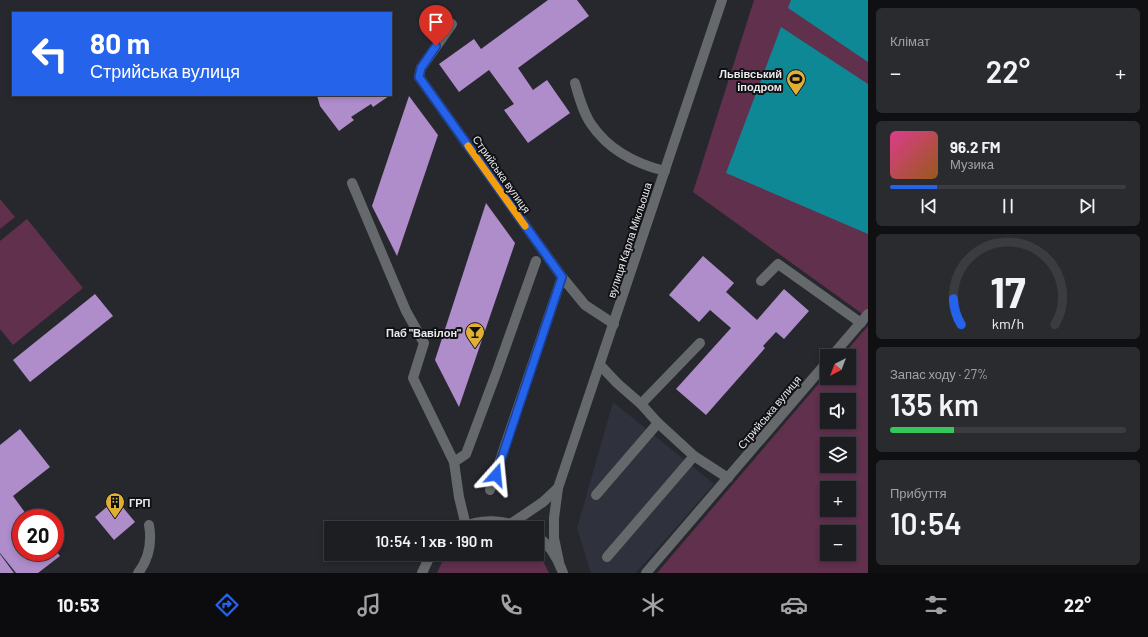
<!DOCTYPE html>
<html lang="uk">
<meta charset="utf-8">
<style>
:root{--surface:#1d1e22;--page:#2a2b2f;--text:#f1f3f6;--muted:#a0a2a5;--line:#3b3c40;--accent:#2563eb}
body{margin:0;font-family:Barlow,sans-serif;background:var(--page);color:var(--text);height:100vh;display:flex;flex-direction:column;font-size:15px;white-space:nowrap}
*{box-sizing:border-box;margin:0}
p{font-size:13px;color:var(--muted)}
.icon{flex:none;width:22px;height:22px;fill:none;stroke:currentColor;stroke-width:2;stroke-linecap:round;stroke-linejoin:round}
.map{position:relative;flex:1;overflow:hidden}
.drawer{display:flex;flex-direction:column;gap:8px;padding:8px;background:#101013;width:280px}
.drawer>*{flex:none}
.banner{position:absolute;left:12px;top:12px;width:380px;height:84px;border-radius:0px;box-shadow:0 2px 6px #0003,0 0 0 1px var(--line);background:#2563eb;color:#fff;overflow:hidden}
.needle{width:26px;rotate:222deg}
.fabs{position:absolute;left:820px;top:349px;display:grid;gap:8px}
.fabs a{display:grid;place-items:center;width:36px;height:36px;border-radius:0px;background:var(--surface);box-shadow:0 2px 6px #0003,0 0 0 1px var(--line);font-size:20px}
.speed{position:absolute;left:12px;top:509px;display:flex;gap:8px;font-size:20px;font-weight:700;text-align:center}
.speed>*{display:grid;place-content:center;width:52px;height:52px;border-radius:50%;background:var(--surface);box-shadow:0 2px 6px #0003,0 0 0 1px var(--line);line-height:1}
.speed .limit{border:6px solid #d22;background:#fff;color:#111}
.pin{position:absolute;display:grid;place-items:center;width:34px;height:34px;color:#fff;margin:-41px -17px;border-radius:50% 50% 50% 0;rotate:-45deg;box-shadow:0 0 4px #0007}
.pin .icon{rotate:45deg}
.me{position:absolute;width:44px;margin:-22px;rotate:18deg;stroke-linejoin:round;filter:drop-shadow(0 0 3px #0008)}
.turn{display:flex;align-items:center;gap:14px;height:84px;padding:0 12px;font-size:18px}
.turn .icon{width:52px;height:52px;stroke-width:2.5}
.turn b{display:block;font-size:28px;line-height:34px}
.big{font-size:30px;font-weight:600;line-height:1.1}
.drawer .card{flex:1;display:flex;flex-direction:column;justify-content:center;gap:6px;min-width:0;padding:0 14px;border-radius:6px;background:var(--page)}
.drawer .dial{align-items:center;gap:0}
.dial svg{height:104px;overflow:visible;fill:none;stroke:var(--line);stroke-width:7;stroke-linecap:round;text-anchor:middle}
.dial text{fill:var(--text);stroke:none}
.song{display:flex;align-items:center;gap:12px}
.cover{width:48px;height:48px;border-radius:6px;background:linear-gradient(135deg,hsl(330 70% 55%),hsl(30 70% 35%))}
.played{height:4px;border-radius:2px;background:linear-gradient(90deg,var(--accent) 20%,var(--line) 20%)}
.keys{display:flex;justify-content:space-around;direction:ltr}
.heat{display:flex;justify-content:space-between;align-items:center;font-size:22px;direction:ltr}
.charge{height:6px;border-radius:3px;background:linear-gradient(90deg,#34c759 27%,var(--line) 0)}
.trip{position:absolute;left:324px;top:521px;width:220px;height:40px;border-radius:0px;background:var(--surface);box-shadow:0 2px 6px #0003,0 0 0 1px var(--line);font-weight:600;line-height:40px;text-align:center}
.dock{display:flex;height:64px;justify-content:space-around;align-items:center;background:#0c0c0e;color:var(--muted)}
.dock .icon{width:28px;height:28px}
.dock .selected{color:var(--accent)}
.dock b{font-size:18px;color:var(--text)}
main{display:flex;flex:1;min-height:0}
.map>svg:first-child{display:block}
.built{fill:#2f313c}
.green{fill:#60304d;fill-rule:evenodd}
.water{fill:#0f8896}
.building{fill:#af8cca}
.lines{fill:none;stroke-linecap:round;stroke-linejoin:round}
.minor{stroke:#66696b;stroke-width:10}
.route-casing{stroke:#184099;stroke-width:10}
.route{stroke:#2563eb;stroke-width:7}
.slow{stroke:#f59e0b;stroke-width:7}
.labels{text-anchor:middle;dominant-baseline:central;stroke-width:4;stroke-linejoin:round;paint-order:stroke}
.poi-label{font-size:11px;font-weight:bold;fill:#e9eaee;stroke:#111114;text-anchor:end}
.street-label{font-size:11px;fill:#e9eaee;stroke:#111114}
</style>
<main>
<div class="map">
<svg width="868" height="573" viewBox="0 0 868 573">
<rect width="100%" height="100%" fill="#27282e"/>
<!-- built -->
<polygon class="built" points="613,402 714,484 636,573 591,573 577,528"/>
<!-- green -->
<g class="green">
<polygon points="754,0 868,0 868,318 693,192"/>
<polygon points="0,199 15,217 0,229"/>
<polygon points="27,219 83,288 13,345 0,329 0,241"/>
<path d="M868 326V573H657L827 374V378H849V356H842ZM827 400H849V422H827ZM827 444H849V466H827ZM827 488H849V510H827ZM827 532H849V554H827Z"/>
<polygon points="537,553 542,559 549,573 437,573 444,558 448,554"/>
</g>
<!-- water -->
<g class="water">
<polygon points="791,0 868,0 868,62 788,8"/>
<polygon points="781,27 868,84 868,234 726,173"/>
</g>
<!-- building -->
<g class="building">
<polygon points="548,0 577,0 589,16 518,68 533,90 547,80 570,113 528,143 504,110 514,104 489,70 459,92 439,64 474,39 481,49"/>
<polygon points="317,95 388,95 389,96 373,107 371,104 351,117 354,120 339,131 320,106"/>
<polygon points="409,96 438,135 397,256 372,206"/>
<polygon points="486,203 515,243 459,407 435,360"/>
<polygon points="703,256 734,283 726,292 757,320 784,289 809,311 784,339 776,332 763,346 765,348 706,415 676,389 731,328 710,310 699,322 669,295"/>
<polygon points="95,294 113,316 30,382 13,360"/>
<polygon points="20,429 50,467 13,496 29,518 21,518 21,552 55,552 55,550 60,556 38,573 16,573 0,553 0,445"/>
<polygon points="116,499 135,522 114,540 95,517"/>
<polygon points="0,554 14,573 0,573"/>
</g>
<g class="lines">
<!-- minor -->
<g class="minor">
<polyline points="452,24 421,68 419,77 562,277 585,305 614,324"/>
<path d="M575 83C579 97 583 112 591 124 608 149 636 164 665 171"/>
<polyline points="352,183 406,311 424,343 413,378 454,462 459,497 466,526"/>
<polyline points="761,281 778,264 861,323"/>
<polyline points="832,356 868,314"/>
<polyline points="600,365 617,383 641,404 658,423 694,456 728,478"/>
<polyline points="641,404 700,343"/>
<polyline points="454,462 466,454 497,371 536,261"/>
<polyline points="490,490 562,277"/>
<polyline points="596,495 658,423"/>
<polyline points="512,523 543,502 558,488"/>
<path d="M461 528C481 518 504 520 524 528"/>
<path d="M537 536C550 545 558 559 563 573"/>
<polyline points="607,557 694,456"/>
<polyline points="559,562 554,538 554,518 558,488 722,0"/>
<path d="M138 573C149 559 152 542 149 525"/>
<polyline points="422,573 431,554"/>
<polyline points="646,573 827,362"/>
</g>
</g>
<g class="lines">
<!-- route casing -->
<g class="route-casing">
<polyline id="route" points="436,46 421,68 419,77 562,277 496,475"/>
</g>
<!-- route -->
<use href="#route" class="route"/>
<!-- slow -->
<polyline class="slow" points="468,146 525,226"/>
</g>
<!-- icons -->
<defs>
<g id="stadium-pin" transform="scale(1)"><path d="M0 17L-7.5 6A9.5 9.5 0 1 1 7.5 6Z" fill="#e0b034" stroke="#111114"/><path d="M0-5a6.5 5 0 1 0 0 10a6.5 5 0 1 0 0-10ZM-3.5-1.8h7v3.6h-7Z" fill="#111"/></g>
<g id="bar-pin" transform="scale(1)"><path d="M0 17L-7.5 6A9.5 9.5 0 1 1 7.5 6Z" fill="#e0b034" stroke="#111114"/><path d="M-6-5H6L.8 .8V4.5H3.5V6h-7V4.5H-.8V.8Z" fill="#111"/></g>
<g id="building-pin" transform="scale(1)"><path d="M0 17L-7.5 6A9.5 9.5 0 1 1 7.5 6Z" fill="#e0b034" stroke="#111114"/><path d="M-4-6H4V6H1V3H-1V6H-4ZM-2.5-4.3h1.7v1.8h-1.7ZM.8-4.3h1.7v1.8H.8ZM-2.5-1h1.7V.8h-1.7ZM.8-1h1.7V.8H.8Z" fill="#111"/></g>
</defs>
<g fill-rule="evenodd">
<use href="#stadium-pin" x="796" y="79"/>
<use href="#bar-pin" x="475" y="332"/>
<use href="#building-pin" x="115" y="502"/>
</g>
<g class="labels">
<!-- poi labels -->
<g class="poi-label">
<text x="782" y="73">Львівський<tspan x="782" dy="13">іподром</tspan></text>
<text x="461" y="332">Паб "Вавілон"</text>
<text x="129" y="502" text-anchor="start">ГРП</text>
</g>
<!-- street labels -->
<g class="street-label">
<text transform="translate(502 174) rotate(55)">Стрийська вулиця</text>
<text transform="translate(629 240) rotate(-72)">вулиця Карла Мікльоша</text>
<text transform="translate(769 412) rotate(-50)">Стрийська вулиця</text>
</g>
</g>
</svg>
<div class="fabs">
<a><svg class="needle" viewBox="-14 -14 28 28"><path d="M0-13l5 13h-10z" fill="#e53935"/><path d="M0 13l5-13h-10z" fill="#a0a2a5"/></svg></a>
<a><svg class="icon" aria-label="sound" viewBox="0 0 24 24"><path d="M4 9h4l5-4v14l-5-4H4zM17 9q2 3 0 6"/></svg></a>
<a><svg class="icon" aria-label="layers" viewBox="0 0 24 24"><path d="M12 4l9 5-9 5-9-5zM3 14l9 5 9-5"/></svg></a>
<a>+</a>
<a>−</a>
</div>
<div class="speed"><div class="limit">20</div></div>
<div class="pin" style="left:436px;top:46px;background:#d93025"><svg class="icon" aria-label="arrive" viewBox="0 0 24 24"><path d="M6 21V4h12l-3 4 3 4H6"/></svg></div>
<svg class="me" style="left:496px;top:475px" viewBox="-20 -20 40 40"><path d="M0-17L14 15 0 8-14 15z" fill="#2563eb" stroke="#fff" stroke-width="4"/></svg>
<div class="trip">10:54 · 1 хв · 190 m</div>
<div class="banner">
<div class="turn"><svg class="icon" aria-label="left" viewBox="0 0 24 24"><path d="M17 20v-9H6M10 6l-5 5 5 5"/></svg><div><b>80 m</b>Стрийська вулиця</div></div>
</div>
</div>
<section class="drawer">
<div class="card"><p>Клімат</p>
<div class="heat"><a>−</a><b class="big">22°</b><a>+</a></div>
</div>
<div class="card">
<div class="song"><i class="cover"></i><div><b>96.2 FM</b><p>Музика</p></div></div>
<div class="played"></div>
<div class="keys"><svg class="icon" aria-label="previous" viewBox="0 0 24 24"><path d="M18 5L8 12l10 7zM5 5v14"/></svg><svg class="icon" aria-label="pause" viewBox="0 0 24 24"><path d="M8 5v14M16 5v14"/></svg><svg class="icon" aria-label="next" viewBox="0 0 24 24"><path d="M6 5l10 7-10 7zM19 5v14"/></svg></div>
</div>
<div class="card dial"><svg viewBox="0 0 100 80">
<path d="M14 69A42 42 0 1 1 86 69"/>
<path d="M14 69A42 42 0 0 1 8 49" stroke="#2563eb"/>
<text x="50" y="56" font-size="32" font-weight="700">17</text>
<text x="50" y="72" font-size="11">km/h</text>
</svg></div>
<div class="card"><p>Запас ходу · 27%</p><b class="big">135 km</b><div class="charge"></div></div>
<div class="card"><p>Прибуття</p><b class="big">10:54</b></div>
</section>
</main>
<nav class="dock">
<b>10:53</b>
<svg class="icon selected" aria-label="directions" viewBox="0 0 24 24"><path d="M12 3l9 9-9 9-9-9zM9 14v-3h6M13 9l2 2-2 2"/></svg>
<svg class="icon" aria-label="music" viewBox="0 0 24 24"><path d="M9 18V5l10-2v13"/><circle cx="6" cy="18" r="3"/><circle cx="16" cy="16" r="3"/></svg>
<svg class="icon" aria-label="phone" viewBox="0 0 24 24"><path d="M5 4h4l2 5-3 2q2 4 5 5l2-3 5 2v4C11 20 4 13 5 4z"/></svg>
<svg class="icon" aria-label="climate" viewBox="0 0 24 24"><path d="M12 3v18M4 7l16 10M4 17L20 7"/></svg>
<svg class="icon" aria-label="car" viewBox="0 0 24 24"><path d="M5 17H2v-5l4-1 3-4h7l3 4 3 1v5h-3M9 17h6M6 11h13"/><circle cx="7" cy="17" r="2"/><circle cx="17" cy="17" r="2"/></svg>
<svg class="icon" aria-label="filters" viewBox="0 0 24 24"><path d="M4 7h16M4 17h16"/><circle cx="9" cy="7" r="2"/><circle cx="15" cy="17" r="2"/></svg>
<b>22°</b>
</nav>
